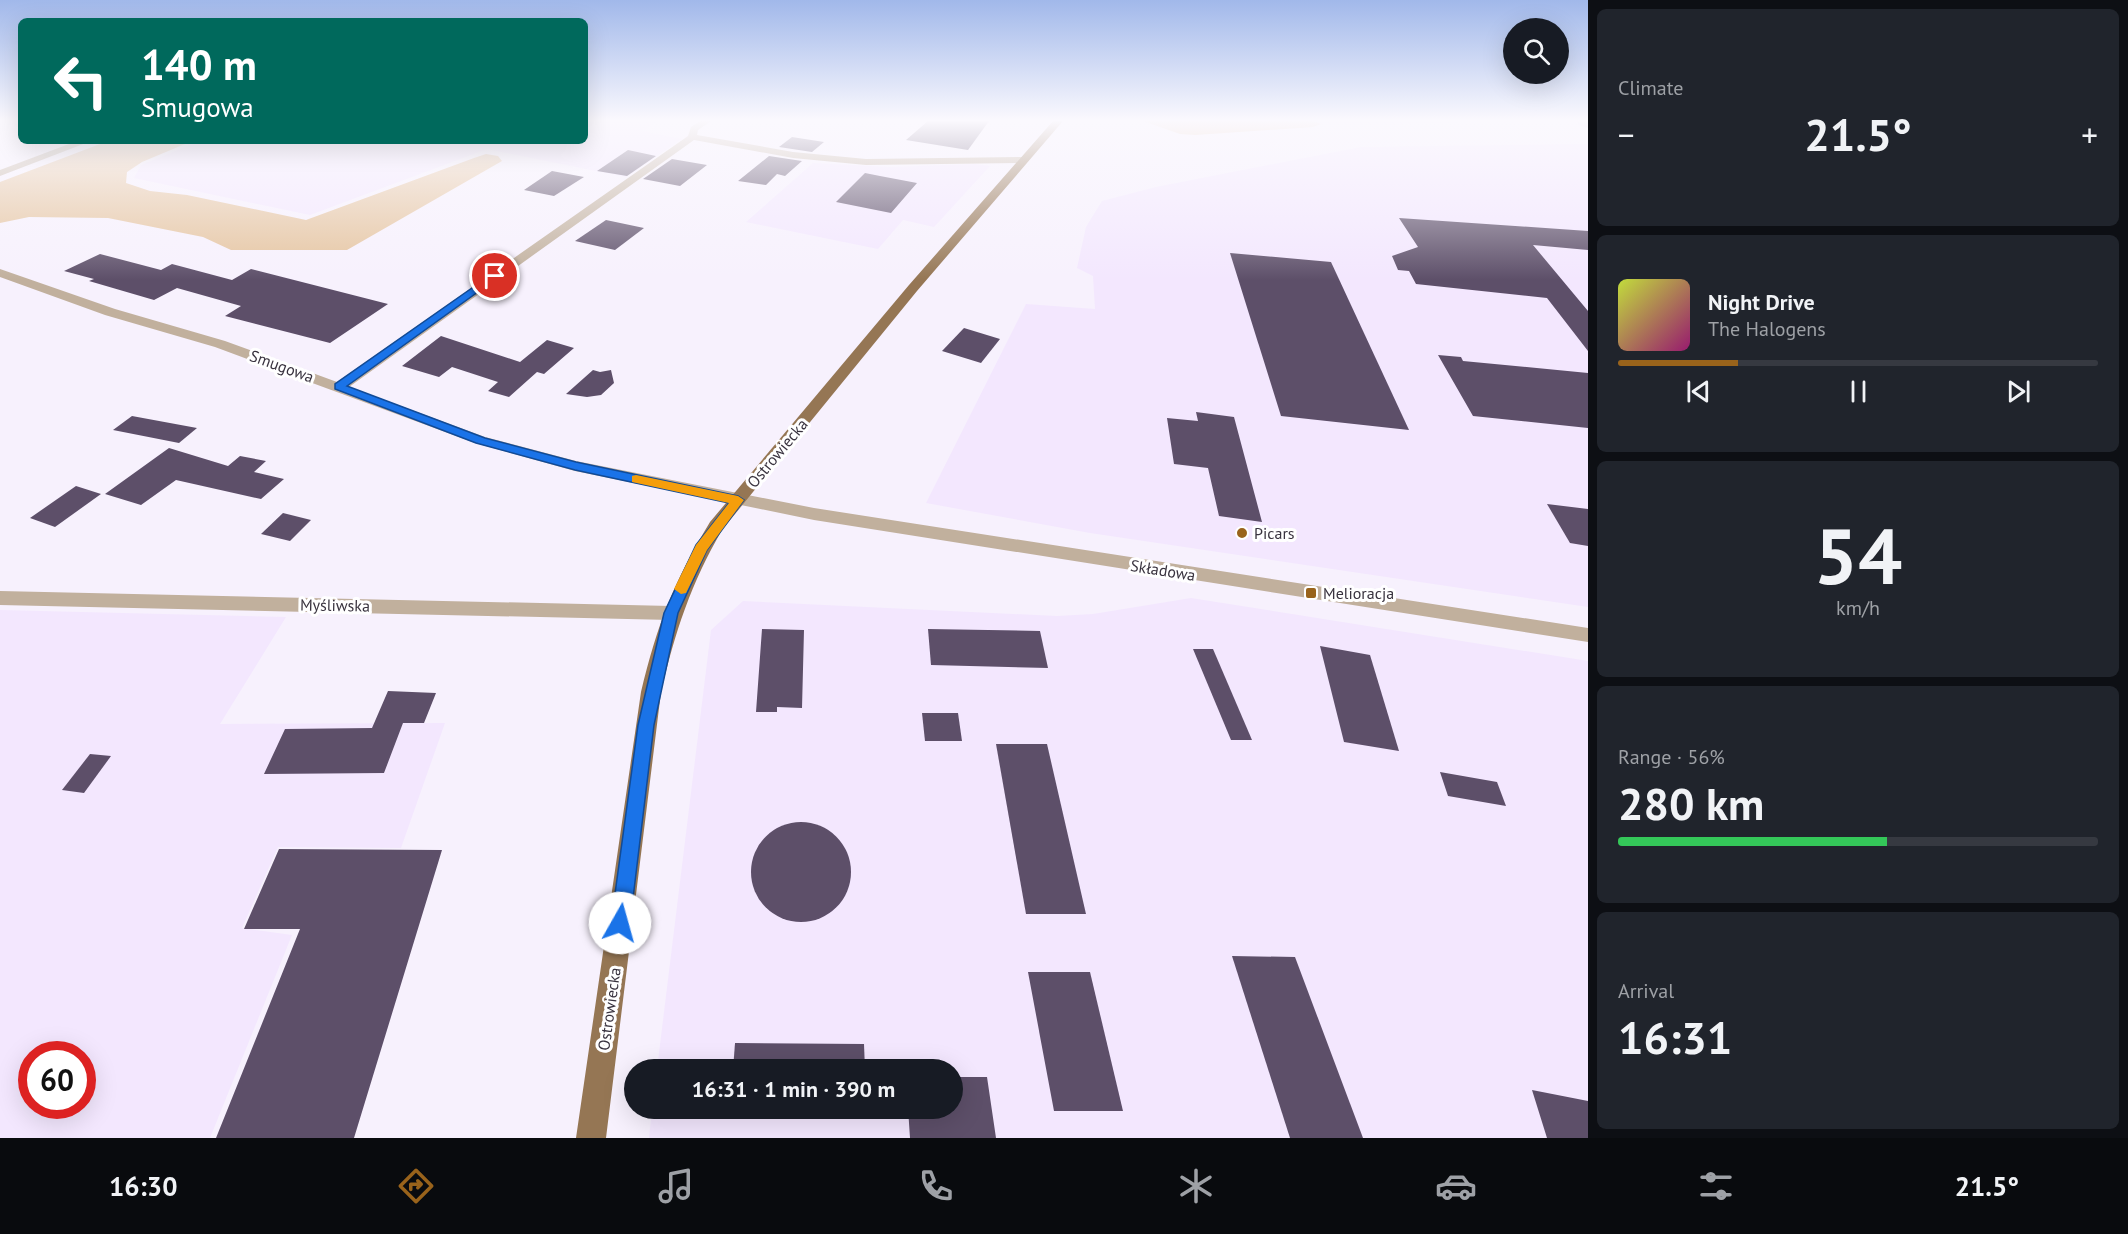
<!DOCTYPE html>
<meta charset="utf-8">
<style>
:root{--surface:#171b24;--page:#20242c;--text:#f1f3f6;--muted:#9ea1a6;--line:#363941;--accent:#99631b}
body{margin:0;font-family:"PT Sans",sans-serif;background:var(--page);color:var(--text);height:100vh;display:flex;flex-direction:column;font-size:22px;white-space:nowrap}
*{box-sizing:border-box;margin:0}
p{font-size:20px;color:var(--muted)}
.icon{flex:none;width:33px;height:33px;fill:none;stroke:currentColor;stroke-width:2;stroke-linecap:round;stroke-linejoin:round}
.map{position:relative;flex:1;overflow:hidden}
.sheet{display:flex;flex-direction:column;gap:9px;padding:9px;background:#0d0f14;width:540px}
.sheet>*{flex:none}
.top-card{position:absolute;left:18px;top:18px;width:570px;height:126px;border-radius:9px;box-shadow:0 6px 24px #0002;background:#00695c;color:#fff;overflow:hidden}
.tools{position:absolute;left:1503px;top:18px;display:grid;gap:12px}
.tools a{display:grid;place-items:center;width:66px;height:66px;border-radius:50%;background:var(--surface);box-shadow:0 6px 24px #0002;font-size:30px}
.speed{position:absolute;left:18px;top:1041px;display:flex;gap:12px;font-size:30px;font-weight:700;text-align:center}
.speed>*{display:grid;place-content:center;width:78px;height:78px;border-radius:50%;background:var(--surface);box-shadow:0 6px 24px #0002;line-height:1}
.speed .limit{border:9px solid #d22;background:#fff;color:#111}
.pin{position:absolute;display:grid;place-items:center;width:51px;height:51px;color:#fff;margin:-26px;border:3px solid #fff;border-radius:50%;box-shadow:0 2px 6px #0007}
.me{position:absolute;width:66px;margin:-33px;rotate:7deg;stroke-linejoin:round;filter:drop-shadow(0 0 4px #0008)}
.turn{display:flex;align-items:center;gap:21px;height:126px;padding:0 24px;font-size:27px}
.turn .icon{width:78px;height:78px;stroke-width:2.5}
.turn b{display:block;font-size:42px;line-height:51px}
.big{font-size:45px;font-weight:600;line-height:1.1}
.sheet .widget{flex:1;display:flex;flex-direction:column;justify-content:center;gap:9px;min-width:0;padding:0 21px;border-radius:9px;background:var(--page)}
.sheet .dial{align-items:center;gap:0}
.dial b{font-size:78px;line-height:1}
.song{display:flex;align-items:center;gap:18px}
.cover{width:72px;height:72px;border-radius:9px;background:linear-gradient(135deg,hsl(70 70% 55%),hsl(320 70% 35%))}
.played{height:6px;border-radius:3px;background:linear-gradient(90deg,var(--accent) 25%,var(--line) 25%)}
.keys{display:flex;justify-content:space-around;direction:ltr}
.heat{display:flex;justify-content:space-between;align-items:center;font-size:33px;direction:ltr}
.charge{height:9px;border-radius:4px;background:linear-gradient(90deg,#34c759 56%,var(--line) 0)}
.trip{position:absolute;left:624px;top:1059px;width:339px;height:60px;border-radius:30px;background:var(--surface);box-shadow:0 6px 24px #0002;font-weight:600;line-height:60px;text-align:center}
.tab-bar{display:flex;height:96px;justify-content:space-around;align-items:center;background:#090b0e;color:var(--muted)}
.tab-bar .icon{width:42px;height:42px}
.tab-bar .current{color:var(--accent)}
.tab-bar b{font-size:27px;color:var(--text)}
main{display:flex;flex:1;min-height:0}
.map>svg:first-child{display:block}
.built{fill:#f3e7fe;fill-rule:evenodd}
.green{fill:#e5c49f}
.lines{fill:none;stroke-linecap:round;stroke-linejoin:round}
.river{fill:#d7bdee;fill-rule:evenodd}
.building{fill:#5d4f69}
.minor{fill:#c1b09d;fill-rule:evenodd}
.major{fill:#957654;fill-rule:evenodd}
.route{fill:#1a73e8;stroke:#114b97;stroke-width:1.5}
.slow{fill:#f59e0b}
.poi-dot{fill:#99631b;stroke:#fff;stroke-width:2}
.labels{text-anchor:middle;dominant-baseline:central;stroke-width:6;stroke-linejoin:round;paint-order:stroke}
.street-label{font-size:16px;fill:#39333f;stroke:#fff}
.poi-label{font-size:16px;fill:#39333f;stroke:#fff;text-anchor:start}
</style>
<main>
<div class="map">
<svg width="1588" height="1138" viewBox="0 0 1588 1138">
<rect width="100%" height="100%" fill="#f7f1fd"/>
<!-- built -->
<g class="built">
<polygon points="585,121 657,121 642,131 682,139 626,177 487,149 310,215 134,178 141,165 200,141 585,141"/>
<polygon points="1314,121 1456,121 1458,123 1349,125 1321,124"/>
<polygon points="1588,144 1588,607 1090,533 926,503 1026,304 1095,309 1093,276 1077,268 1086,227 1102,201 1156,187 1361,147"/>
<polygon points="813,163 890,167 975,164 990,166 934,227 903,220 878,249 746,222"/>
<polygon points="1191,598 1588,661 1588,1138 649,1138 652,1109 952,1108 952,1070 657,1069 711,630 743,601 1057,616 1093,614"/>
<path d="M0 610 286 617 220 724 445 723 401 848 278 847 242 928 292 935 210 1138H0ZM32 1054H82V1106H32Z"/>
</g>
<!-- green -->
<g class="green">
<polygon points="1143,121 1314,121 1321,124 1313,127 1195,135 1180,134"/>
<polygon points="108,141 192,141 142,162 127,172 126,183 150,191 187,195 306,220 474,158 486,154 498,156 502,161 347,250 231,250 203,237 108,218 29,217 0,223 0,182"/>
</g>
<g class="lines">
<!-- river -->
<polygon class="river" points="1576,121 1588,121 1588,128 1579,125"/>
</g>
<!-- building -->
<g class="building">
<polygon points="928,121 989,121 968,150 906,140"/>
<polygon points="792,137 824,142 812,152 779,147"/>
<polygon points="628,150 656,156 627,176 597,171"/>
<polygon points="769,156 802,161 785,176 777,174 766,185 738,181"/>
<polygon points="672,159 707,165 680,186 643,179"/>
<polygon points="552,171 584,177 554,196 524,190"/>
<polygon points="865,173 880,176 917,183 891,213 836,202"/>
<polygon points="1399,218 1588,231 1588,250 1533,245 1588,311 1588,351 1547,298 1416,284 1409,271 1398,270 1392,256 1418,247"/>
<polygon points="606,220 644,228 615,250 575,241"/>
<polygon points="1230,253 1331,262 1409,430 1281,416"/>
<polygon points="100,254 161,270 172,264 232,280 251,269 388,304 330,343 225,316 241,306 177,288 154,300 89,281 94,279 64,271"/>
<polygon points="964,328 1000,339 981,363 942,351"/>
<polygon points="441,336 520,362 547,340 574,348 544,374 537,372 509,397 488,391 498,382 452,367 439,377 402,366"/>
<polygon points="1438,355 1461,357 1463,361 1588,373 1588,428 1473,416"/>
<polygon points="593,370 600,372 611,370 614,383 601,395 587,397 566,394"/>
<polygon points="1196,412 1234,417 1262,522 1219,516 1208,468 1174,464 1167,418 1198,421"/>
<polygon points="132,416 197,428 179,443 113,430"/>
<polygon points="169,448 228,466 240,456 266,461 254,472 284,479 261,499 176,480 141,505 105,494"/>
<polygon points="76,486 101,494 55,527 30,518"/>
<polygon points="1547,504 1588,509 1588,546 1570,543"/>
<polygon points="283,513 311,520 290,541 261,534"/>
<polygon points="762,629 804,630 802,708 777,707 777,712 756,712"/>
<polygon points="928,629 1040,631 1048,668 931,665"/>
<polygon points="1320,646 1370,655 1399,751 1344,742"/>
<polygon points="1193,649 1213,649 1252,740 1231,740"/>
<polygon points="388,691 436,693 424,723 403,723 384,773 264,774 285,729 372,728"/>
<polygon points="922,713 958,713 962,741 925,741"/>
<polygon points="996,744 1047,744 1086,914 1026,914"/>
<polygon points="90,754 111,756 84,793 62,790"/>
<polygon points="1440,772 1497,782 1506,806 1448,796"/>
<circle cx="801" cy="872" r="50"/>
<polygon points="279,849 442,850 354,1138 216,1138 300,929 244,929"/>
<polygon points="1232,956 1295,957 1363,1138 1290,1138"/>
<polygon points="1028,972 1090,972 1123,1111 1054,1111"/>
<polygon points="735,1043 864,1044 865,1070 733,1070"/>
<polygon points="952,1077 987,1077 996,1138 910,1138 908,1108 952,1108"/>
<polygon points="1532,1090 1588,1101 1588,1138 1547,1138"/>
</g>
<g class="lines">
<!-- minor -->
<g class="minor">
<polygon points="700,121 711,121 698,130 697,135 793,152 866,159 1024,157 1029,160 1024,163 866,165 793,158 694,140 349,387 485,437 576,461 814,508 1588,628 1588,642 814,520 575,471 475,443 215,347 105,315 0,277 0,269 115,309 225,341 337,382 688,136 691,127"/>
<polygon points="77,141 91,141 0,176 0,170"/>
<polygon points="0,591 671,606 678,608 680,613 678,618 671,620 0,605"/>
</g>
<!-- major -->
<path class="major" d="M1053 121H1063L917 291 722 530C691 583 675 632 661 692L606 1138H576L641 692C657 625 674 581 710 522L909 285Z"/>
</g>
<!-- sky -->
<linearGradient id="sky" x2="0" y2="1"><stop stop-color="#a1b8ea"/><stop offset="0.43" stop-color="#fbf9fe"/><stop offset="1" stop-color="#fbf9fe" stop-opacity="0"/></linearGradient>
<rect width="1588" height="280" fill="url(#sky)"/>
<!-- route -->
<polygon class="route" points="492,274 500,276 347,386 485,438 576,462 738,496 744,500 707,550 678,613 654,725 630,923 627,929 620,932 613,929 611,923 638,725 664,613 696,545 729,503 575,470 476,443 335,389 335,384"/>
<!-- slow -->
<polygon class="slow" points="636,475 738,496 744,500 707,550 686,593 681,594 674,589 696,545 729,503 632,482 632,476"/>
<!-- markers -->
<g class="poi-dot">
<circle cx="1242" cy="533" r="6"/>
<rect x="1305" y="587" width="12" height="12" rx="3"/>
</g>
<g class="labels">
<!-- street labels -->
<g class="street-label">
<text transform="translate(282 366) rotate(20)">Smugowa</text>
<text transform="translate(777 453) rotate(-50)">Ostrowiecka</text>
<text transform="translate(1163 570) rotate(9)">Składowa</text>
<text transform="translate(335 605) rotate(1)">Myśliwska</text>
<text transform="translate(609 1009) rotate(-82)">Ostrowiecka</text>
</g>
<!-- poi labels -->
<g class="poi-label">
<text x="1254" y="533">Picars</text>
<text x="1323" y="593">Melioracja</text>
</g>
</g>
</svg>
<div class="tools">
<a><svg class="icon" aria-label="search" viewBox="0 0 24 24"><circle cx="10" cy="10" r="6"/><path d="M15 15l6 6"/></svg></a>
</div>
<div class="speed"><div class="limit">60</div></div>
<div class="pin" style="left:495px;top:276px;background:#d93025"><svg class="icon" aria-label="arrive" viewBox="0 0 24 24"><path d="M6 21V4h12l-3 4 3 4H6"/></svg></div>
<svg class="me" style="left:620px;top:923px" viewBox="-20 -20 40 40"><circle r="19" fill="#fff"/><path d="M0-13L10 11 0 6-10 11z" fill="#1a73e8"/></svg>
<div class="trip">16:31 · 1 min · 390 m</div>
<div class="top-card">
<div class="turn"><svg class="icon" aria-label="left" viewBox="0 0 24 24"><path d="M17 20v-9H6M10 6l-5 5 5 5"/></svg><div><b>140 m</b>Smugowa</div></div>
</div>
</div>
<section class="sheet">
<div class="widget"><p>Climate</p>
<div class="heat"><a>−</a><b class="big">21.5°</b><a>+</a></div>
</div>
<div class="widget">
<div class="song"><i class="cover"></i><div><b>Night Drive</b><p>The Halogens</p></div></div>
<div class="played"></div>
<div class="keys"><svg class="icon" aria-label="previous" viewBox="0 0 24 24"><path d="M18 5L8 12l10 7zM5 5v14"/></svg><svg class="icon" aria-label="pause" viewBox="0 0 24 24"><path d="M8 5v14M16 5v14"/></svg><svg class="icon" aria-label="next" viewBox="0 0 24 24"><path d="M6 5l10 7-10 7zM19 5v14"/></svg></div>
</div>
<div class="widget dial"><b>54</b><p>km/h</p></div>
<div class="widget"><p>Range · 56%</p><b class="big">280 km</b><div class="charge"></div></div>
<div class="widget"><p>Arrival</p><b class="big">16:31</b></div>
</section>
</main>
<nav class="tab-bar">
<b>16:30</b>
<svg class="icon current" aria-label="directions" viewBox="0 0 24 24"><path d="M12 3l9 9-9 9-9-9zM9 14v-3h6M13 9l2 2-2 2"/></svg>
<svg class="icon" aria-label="music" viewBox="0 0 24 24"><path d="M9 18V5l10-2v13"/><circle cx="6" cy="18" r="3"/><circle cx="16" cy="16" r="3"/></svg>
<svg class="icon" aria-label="phone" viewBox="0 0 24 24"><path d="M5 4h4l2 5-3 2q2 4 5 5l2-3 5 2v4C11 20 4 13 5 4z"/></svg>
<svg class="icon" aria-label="climate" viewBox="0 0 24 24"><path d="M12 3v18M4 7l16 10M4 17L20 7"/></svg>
<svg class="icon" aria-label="car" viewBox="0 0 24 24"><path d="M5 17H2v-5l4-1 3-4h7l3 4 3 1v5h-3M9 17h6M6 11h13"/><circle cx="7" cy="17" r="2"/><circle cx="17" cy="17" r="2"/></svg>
<svg class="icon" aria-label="filters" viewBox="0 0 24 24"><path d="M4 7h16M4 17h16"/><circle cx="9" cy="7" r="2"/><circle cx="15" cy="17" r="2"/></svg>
<b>21.5°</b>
</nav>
